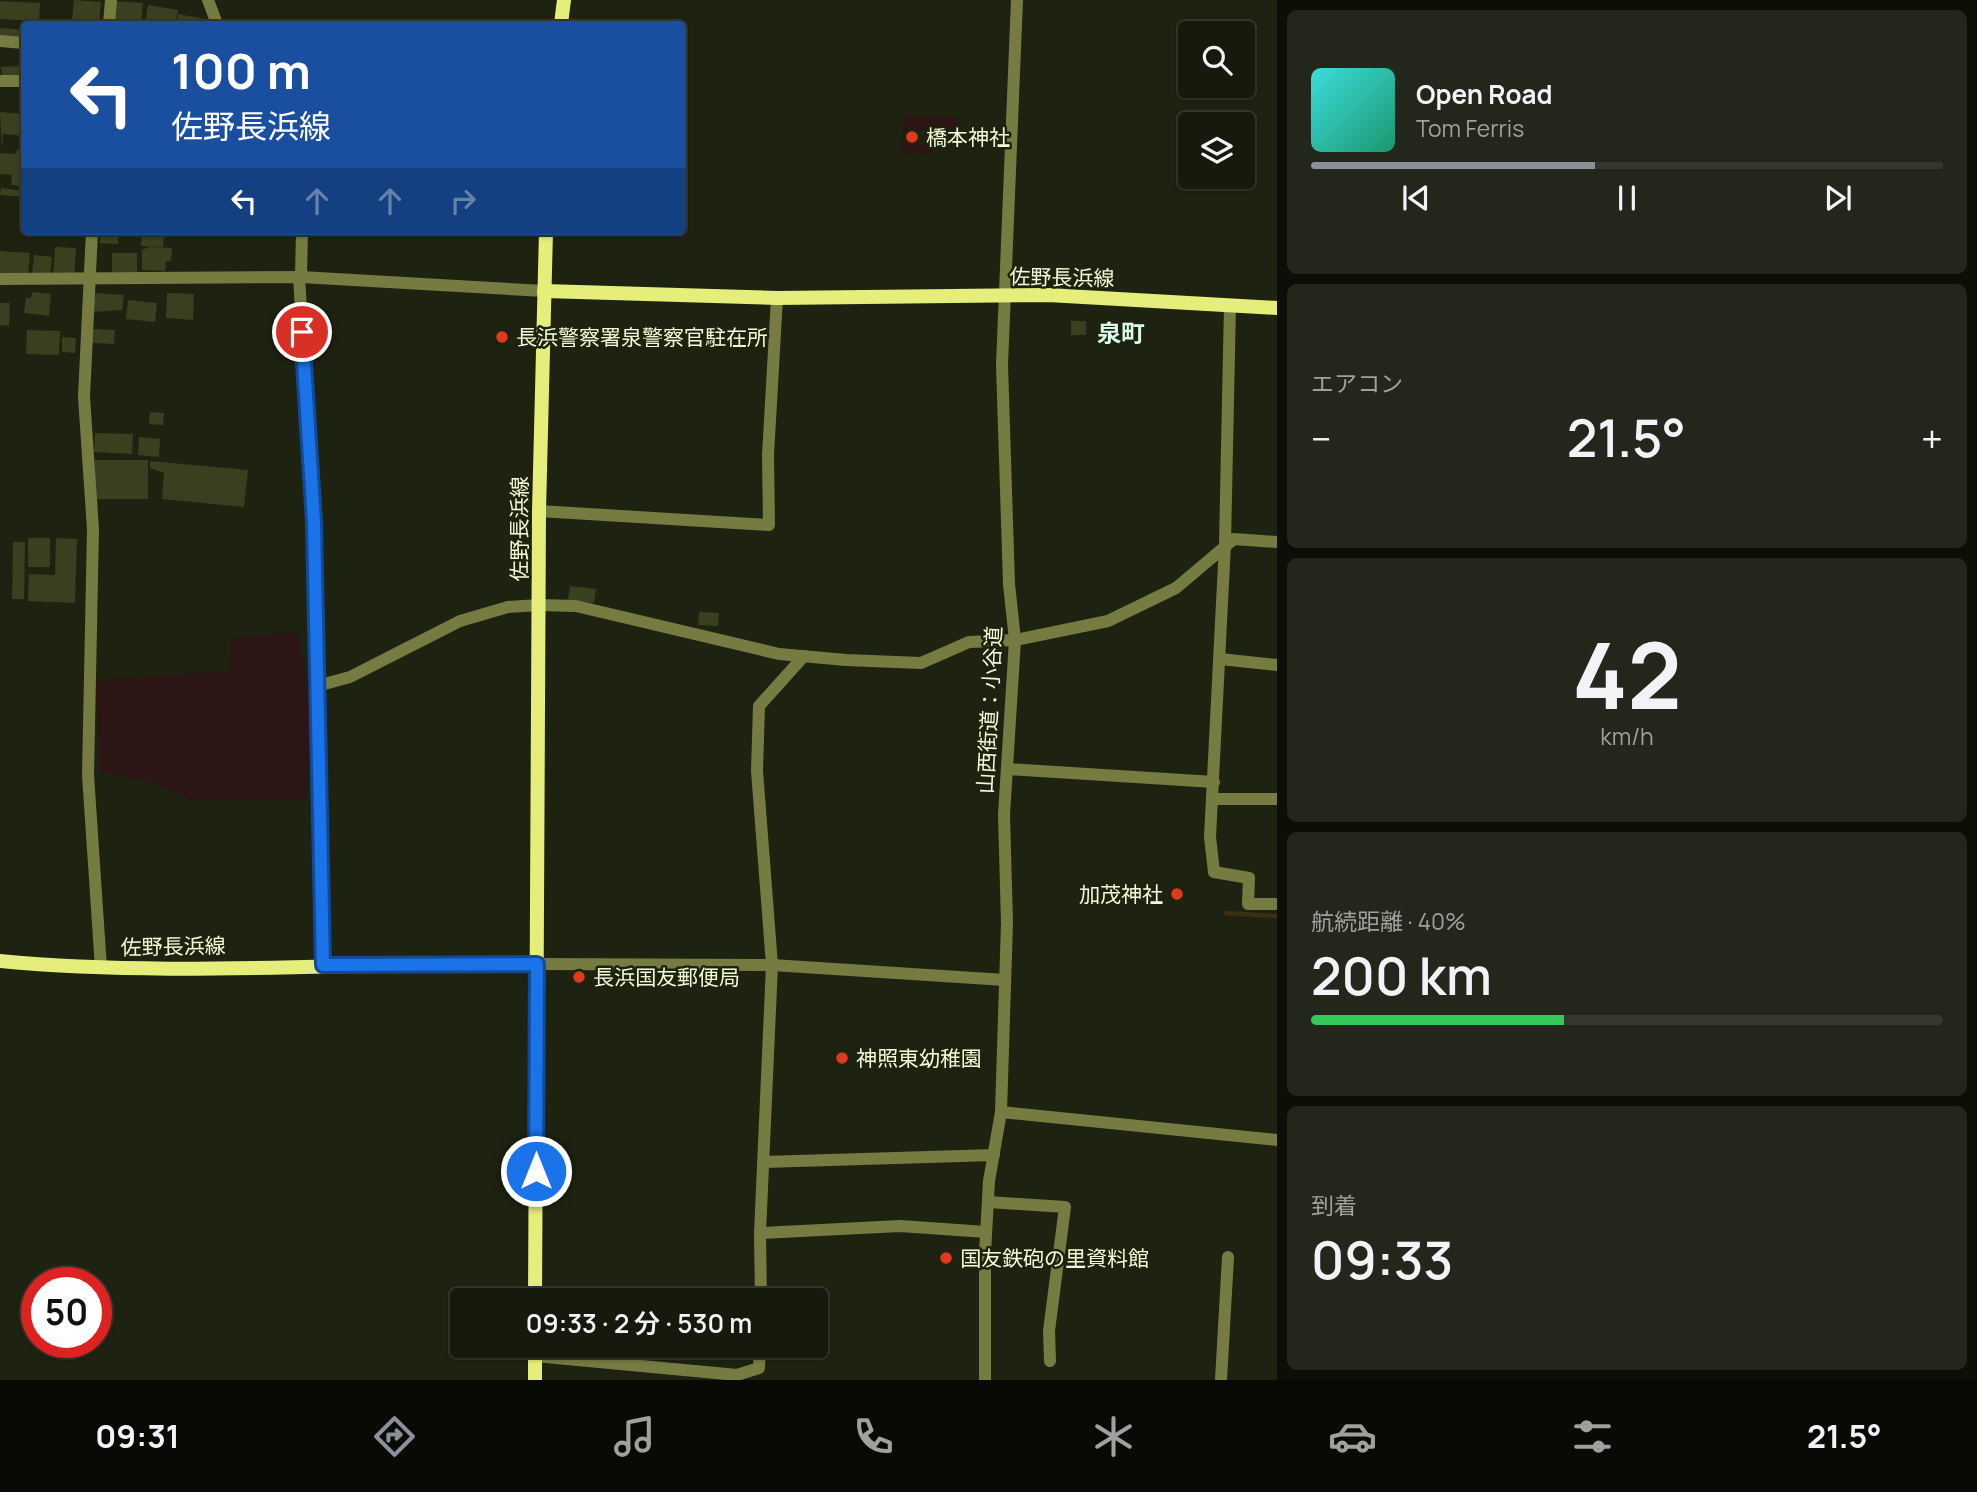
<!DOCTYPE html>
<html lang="ja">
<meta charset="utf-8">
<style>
:root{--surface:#161a0d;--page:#23271b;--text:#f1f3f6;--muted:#9ea19d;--line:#35382e;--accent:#8c9099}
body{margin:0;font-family:Manrope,"Noto Sans JP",sans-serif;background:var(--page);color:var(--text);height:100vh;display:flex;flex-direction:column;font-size:26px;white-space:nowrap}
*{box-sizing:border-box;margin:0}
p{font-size:23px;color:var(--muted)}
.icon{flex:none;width:38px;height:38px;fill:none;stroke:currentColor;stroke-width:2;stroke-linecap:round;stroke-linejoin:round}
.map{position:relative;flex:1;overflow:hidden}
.panel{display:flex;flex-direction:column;gap:10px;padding:10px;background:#0c0e07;width:700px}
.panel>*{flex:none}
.banner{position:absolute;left:21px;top:21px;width:665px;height:214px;border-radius:7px;box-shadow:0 2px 5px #0004,0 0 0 2px var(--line);background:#1a4fa0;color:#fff;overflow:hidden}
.fabs{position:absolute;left:1178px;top:21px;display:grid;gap:14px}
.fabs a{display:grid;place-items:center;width:77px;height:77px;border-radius:7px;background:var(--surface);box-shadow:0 2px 5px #0004,0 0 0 2px var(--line);font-size:35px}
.speed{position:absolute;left:21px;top:1267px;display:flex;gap:14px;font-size:35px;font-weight:700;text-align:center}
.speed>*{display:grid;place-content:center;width:91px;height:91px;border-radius:50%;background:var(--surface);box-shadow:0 2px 5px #0004,0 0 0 2px var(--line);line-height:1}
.speed .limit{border:10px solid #d22;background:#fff;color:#111}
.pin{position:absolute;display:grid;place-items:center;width:60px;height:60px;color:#fff;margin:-30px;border:4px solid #fff;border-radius:50%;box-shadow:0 2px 7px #0007}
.me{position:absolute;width:77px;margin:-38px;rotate:0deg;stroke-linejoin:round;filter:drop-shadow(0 0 5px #0008)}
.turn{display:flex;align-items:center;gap:24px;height:147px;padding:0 35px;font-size:32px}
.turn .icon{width:91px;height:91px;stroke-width:2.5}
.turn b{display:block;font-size:49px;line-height:60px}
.lanes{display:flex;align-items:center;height:66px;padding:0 35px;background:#0003;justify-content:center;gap:35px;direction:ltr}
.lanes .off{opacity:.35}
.big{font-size:52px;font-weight:600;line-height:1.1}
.panel .tile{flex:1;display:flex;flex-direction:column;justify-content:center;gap:10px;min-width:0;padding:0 24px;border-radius:10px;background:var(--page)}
.panel .dial{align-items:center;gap:0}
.dial b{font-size:91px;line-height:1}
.song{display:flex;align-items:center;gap:21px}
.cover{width:84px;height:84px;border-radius:10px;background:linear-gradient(135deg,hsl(180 70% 55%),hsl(160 70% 35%))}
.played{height:7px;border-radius:4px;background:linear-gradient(90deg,var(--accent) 45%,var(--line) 45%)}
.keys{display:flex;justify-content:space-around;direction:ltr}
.heat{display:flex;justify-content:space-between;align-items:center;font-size:38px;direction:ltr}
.charge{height:10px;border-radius:5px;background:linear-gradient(90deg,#34c759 40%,var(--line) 0)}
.trip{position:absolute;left:450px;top:1288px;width:378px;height:70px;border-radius:7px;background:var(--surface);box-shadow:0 2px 5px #0004,0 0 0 2px var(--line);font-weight:600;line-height:70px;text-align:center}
.tab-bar{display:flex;height:112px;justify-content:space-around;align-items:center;background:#090a05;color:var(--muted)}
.tab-bar .icon{width:49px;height:49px}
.tab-bar .active{color:var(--accent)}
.tab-bar b{font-size:32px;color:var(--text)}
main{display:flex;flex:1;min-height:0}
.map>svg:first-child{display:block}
.green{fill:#2b1515}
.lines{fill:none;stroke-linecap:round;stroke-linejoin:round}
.stream{stroke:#3c2e10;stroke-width:4.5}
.building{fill:#38401f}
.minor{stroke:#767b42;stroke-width:12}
.secondary{stroke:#e5ee7a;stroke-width:14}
.route-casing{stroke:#114b97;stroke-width:18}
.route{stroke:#1a73e8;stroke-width:12}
.poi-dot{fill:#e03a1d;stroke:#1e2211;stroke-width:2.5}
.labels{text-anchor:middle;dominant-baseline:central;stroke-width:5;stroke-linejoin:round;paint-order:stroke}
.poi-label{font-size:21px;fill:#f4fad7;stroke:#1e2211;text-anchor:start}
.street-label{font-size:21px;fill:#f4fad7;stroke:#1e2211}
.quarter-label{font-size:24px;font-weight:bold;fill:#d9fae6;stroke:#1e2211}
</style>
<main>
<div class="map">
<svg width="1277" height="1380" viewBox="0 0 1277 1380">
<rect width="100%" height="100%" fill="#1e2211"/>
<!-- green -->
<g class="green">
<polygon points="905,115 958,117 957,130 929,128 909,132 908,142 931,144 932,154 901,153"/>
<polygon points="297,632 311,697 307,800 191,800 147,781 100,772 95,680 230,671 231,638"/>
</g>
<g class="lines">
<!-- stream -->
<polyline class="stream" points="1226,913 1277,916"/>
</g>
<!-- building -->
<g class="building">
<polygon points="74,0 101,2 99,24 72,21"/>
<polygon points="0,1 40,3 39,21 0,19"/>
<polygon points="113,1 143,3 141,24 111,24"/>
<polygon points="148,5 178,10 175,24 145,24"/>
<polygon points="178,14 205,19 204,24 177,24"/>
<polygon points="0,28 24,30 24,41 0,39"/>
<polygon points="19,66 20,78 2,79 1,67"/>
<polygon points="0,112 24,114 24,136 3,134 2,150"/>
<polygon points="17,150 24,150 24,186 11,185 12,175 0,174 0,153 16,154"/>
<polygon points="1,188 24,191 24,197 0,195"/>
<polygon points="101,232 119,232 118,244 100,243"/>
<polygon points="142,232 164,233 163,247 141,246"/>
<polygon points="55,247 76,248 74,278 53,277"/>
<polygon points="149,247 172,248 171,261 166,261 165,271 142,270 142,250"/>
<polygon points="0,251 30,253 28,277 0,274"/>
<rect x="112" y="253" width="25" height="19"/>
<polygon points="34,255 52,257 50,277 32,275"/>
<polygon points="32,292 51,294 49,316 24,313 26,298 31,298"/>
<polygon points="94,293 124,295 122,310 92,312"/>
<polygon points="167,293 194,294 193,320 166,318"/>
<polygon points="128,300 157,303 155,322 126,319"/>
<polygon points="0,303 10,303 9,326 0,325"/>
<rect x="1071" y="321" width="15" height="14"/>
<polygon points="93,329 115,330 114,344 92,343"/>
<polygon points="27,330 60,331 59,355 26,354"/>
<polygon points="62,337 76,338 75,353 62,352"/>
<polygon points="150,412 164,413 163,425 149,424"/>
<polygon points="95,433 133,434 132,454 94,452"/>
<polygon points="139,437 160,439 159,457 138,455"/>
<rect x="95" y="460" width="53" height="39"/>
<polygon points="150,461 248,470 244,507 162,499 164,473 150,468"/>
<rect x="28" y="538" width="22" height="29"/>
<polygon points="56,538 77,539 75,603 28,601 29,574 55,575"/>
<polygon points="13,542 25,542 24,599 12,599"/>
<polygon points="570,586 596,589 594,603 568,600"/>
<polygon points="699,612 719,613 718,626 698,625"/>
</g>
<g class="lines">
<!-- minor -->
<g class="minor">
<polyline points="208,0 217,24"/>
<polyline points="109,24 111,0"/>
<polyline points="0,41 24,43"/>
<polyline points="0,81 24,81"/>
<polyline points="92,231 84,397 93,529 88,775 101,968"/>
<polyline points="299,277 314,522 323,965"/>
<polyline points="301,277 302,231"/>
<polyline points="0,279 301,277 544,291"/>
<polyline points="1230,305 1225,544 1210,837 1214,872 1249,878 1248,904 1277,904"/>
<polyline points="539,511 769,525 768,455 777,298"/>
<polyline points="1220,659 1277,665"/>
<polyline points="317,686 350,677 460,621 508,607 539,605 576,606 779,654 846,660 921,663 969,642 1015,640 1108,621 1176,588 1234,539 1277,542"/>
<polyline points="1007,769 1214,782"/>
<polyline points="1213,799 1277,799"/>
<polyline points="537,964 772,965 1005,980"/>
<polyline points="1001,1112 1277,1140"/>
<polyline points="764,1162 994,1155"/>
<polyline points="988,1202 1065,1207 1049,1331 1050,1361"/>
<polyline points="760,1233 900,1226 986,1232"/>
<polyline points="761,1300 760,1233 772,965 757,771 759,706 804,656"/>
<polyline points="535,1356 737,1375 759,1368 760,1346"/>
<polyline points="985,1380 985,1253 989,1181 1001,1112 1007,923 1004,815 1015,640 1009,584 1002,365 1017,0"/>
<polyline points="1221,1380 1228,1257"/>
</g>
<!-- secondary -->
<g class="secondary">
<polyline points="561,24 564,0"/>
<polyline points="544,291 777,298 1048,295 1277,308"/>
<path d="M0 961C178 978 358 961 537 964"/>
<polyline points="535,1300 539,511 546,231"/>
<polyline points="535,1380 535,1346"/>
</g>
</g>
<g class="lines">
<!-- route casing -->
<g class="route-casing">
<polyline id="route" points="302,332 314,522 323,965 537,964 536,1171"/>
</g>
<!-- route -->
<use href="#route" class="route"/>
</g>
<!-- markers -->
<g class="poi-dot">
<circle cx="912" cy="137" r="7"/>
<circle cx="502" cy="337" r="7"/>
<circle cx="1177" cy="894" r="7"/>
<circle cx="579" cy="977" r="7"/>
<circle cx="842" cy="1058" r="7"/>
<circle cx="946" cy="1258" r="7"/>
</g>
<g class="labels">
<!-- poi labels -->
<g class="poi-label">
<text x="926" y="137">橋本神社</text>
<text x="516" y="337">長浜警察署泉警察官駐在所</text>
<text x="1163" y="894" text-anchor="end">加茂神社</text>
<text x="593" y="977">長浜国友郵便局</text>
<text x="856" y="1058">神照東幼稚園</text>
<text x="960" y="1258">国友鉄砲の里資料館</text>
</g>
<!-- street labels -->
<g class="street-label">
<text transform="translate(1062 277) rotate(1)">佐野長浜線</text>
<text transform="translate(519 529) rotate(-90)">佐野長浜線</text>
<text transform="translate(989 710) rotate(-87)">山西街道：小谷道</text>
<text transform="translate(173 946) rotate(-1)">佐野長浜線</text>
</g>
<!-- quarter labels -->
<g class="quarter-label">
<text x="1121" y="332">泉町</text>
</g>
</g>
</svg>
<div class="fabs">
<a><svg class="icon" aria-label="search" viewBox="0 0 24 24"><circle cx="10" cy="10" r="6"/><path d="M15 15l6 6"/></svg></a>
<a><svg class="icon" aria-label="layers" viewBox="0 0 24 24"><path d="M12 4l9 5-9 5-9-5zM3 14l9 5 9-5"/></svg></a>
</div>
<div class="speed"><div class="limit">50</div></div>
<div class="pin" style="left:302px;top:332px;background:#d93025"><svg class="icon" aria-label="arrive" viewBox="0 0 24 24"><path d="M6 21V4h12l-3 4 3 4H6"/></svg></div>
<svg class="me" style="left:536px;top:1171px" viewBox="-20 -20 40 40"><circle r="17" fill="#1a73e8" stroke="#fff" stroke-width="3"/><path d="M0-11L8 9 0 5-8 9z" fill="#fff"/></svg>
<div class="trip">09:33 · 2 分 · 530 m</div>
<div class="banner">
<div class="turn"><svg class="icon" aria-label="left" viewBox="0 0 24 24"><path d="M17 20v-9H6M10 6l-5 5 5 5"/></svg><div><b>100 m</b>佐野長浜線</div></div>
<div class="lanes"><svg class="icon" aria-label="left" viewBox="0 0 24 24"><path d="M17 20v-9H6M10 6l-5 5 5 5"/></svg><svg class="icon off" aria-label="ahead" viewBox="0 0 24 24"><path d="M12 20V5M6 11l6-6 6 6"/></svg><svg class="icon off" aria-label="ahead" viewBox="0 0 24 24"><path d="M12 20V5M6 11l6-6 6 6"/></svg><svg class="icon off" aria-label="right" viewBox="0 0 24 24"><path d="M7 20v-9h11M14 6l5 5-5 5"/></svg></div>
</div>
</div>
<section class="panel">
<div class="tile">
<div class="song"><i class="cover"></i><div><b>Open Road</b><p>Tom Ferris</p></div></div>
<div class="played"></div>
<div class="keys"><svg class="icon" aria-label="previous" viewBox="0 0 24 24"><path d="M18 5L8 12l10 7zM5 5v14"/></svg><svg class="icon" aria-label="pause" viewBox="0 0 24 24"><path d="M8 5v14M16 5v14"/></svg><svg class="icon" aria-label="next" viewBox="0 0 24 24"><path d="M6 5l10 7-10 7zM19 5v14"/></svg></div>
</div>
<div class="tile"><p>エアコン</p>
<div class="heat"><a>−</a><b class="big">21.5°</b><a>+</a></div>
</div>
<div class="tile dial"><b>42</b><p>km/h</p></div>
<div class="tile"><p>航続距離 · 40%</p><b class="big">200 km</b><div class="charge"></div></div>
<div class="tile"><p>到着</p><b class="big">09:33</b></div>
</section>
</main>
<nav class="tab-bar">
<b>09:31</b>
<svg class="icon active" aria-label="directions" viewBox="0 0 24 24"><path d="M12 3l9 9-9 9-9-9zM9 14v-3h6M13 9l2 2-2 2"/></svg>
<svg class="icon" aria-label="music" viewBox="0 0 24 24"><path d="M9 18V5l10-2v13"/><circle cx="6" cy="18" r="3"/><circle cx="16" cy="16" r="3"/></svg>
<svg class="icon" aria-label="phone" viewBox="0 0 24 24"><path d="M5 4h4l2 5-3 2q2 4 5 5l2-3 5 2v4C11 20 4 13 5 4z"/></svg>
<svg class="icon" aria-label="climate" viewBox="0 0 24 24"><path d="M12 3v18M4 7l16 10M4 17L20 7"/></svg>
<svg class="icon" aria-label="car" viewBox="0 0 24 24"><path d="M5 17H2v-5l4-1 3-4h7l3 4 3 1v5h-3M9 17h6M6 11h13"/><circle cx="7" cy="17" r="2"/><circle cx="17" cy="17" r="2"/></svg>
<svg class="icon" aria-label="filters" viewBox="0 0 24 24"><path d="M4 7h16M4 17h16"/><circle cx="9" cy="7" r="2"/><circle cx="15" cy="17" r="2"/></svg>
<b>21.5°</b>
</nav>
